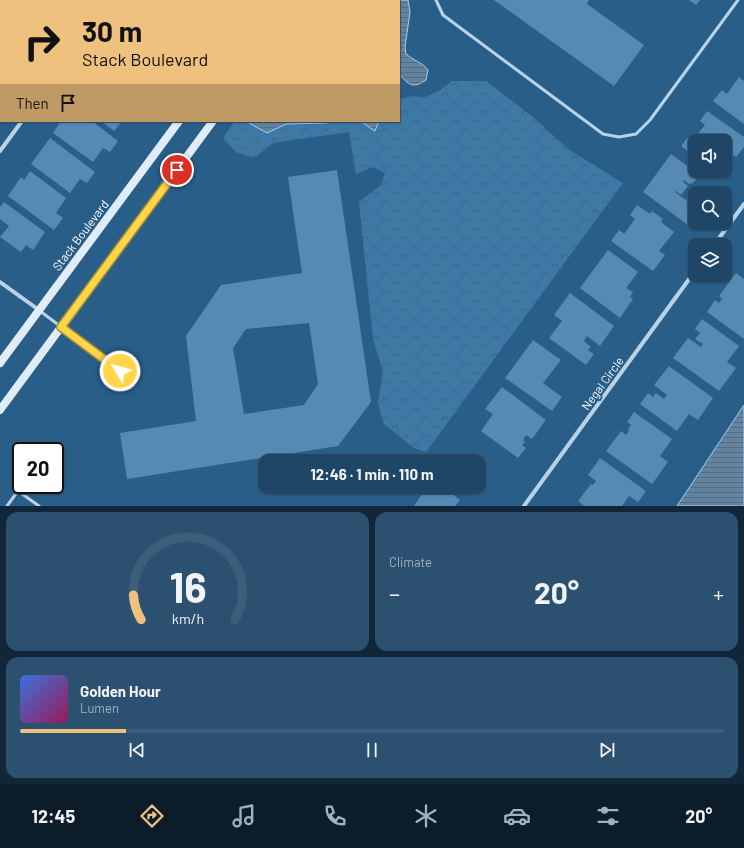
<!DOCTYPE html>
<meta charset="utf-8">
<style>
:root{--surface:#1f4667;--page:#2c5070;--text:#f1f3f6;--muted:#a1b1c0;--line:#3c5e7b;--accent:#efc17e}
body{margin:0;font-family:Barlow,sans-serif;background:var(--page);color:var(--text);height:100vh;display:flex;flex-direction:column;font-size:15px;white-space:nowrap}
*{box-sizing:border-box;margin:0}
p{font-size:13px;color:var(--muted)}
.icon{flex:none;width:22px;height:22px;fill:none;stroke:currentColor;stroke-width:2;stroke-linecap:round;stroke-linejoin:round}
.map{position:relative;height:506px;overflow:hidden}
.side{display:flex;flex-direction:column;gap:6px;padding:6px;background:#112639;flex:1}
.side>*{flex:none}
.top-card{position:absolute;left:0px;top:0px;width:400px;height:122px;box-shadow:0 1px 3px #0004,0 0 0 1px var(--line);background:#efc17e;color:#111;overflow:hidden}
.fabs{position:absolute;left:688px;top:134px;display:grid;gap:8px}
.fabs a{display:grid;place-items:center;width:44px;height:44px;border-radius:8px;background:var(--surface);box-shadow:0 1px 3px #0004,0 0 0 1px var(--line);font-size:20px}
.speed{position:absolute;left:12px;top:442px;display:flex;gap:8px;font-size:20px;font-weight:700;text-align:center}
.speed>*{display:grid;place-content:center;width:52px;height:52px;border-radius:50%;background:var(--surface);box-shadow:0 1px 3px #0004,0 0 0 1px var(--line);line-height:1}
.speed .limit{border:2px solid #111;border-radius:6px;background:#fff;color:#111}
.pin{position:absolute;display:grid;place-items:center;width:34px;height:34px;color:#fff;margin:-17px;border:2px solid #fff;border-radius:50%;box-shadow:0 1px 4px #0007}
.me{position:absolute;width:44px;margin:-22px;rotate:307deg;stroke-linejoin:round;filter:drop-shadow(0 0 3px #0008)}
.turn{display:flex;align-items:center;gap:14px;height:84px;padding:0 16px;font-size:18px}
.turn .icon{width:52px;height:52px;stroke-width:2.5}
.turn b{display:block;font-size:28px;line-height:34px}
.then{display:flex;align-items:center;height:38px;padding:0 16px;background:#0003;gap:8px;font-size:15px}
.big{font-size:30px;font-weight:700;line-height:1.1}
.side .tile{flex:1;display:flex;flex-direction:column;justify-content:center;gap:6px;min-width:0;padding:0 14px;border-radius:12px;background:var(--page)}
.side .dial{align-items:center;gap:0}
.dial svg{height:104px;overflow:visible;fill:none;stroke:var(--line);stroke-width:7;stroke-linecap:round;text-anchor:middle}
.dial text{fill:var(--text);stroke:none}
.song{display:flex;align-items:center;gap:12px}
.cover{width:48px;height:48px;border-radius:6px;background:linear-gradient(135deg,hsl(220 70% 55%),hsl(330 70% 35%))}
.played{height:4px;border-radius:2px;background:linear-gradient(90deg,var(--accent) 15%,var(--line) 15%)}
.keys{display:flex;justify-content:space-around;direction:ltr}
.heat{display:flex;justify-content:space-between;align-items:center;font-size:22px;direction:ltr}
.side .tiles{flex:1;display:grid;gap:6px;grid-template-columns:1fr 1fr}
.tile:last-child{grid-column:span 2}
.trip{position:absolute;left:258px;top:454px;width:228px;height:40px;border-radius:12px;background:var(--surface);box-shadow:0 1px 3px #0004,0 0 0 1px var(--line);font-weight:700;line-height:40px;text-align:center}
.menu{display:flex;height:64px;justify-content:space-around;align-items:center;background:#0c1c29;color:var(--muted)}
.menu .icon{width:28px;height:28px}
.menu .current{color:var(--accent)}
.menu b{font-size:18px;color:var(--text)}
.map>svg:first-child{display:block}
.forest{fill:url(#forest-crowns)}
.water{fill:url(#water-rules);stroke:#abcfe9}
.building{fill:#568ab2;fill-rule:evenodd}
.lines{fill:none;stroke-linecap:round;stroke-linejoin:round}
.lane{stroke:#b7d3e9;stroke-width:3}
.street{stroke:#b7d3e9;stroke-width:4}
.secondary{stroke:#e0edf8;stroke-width:8}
.route-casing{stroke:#a68a30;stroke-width:10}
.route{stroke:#ffd54a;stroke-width:7}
.labels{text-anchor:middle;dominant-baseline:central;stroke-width:4;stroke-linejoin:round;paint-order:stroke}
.street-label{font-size:12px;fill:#fff;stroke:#295e89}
</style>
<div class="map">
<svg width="744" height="506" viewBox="0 0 744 506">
<defs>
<pattern id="forest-crowns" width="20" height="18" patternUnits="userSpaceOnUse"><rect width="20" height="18" fill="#3e79a5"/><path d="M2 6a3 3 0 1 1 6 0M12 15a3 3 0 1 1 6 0" fill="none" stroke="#456278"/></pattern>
<pattern id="water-rules" width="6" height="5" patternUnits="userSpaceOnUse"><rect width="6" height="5" fill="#6184a1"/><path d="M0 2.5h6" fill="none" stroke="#586b7b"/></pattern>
</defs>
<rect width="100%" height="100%" fill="#295e89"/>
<!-- forest -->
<polygon class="forest" points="452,81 486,81 532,116 568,149 623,183 426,452 414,448 384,424 378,403 383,371 373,339 359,202 381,185 385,173 373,167 356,174 349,132 273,143 254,158 236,152 223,138 235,121 251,121 250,122 267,133 286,124 326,123 336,121 360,121 375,131 379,121 399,121 399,98 400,99 414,96 423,98 439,91"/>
<!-- water -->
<g class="water">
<path d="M339 0H408L410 12 405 47 406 54C413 60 423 63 428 70L426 80C413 89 409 85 399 74V1H338Z"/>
<polygon points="251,121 336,121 326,123 286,124 267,133 249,123"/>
<polygon points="360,121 379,121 375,131"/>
<polygon points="744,405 744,506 677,506"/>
</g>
<!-- building -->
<g class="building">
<polygon points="494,0 589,0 587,4 644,45 614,86"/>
<polygon points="689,0 700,0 696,5"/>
<polygon points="739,77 744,81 744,124 713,101 722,90 727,94"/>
<polygon points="707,111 744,137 744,147 736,157 731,153 725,161 725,141 695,141 695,161 691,158 693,155 681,146 688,137 693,140 705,125 700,121"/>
<polygon points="61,121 92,121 118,141 110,152 103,148 93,162 53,133"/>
<polygon points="101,121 122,121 114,131"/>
<polygon points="50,138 95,172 87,183 80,179 70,193 31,164"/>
<polygon points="671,154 697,173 696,175 698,177 692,184 691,183 689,184 684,180 683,182 688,186 681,195 676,191 675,192 695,207 695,215 688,225 643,192"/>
<path d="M337 170 371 402 338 446 127 479 120 433 196 421 186 336 221 285 302 273 288 177ZM309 323 318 384 304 405 244 414 233 348 246 329Z"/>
<polygon points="30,171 66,198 56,213 63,218 54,230 8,196 21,177 24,180"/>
<polygon points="4,202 45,232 33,250 26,245 21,252 0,237 9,226 0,219 0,207"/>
<polygon points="637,205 650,214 652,211 663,219 661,222 674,232 659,251 665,255 653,271 611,241 619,230 624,234 635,219 630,215"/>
<polygon points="608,250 638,272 626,288 633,292 630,297 633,299 620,318 580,288"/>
<polygon points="736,273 744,279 744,339 707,312 715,300 719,303 722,299 719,296"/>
<polygon points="570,293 614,326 600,346 587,336 584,341 591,347 588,350 594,354 586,365 549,338 562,321 554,315"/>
<polygon points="702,319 739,346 727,362 736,368 719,391 673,358 688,338 701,347 703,344 695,339 700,333 695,329"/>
<polygon points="533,340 561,360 543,383 562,397 552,411 505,378"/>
<polygon points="669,366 713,398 698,420 689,414 677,431 640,404 648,393 653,397 656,393 664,399 667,395 654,385"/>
<polygon points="502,387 546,420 532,439 526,435 523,440 525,442 522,445 526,448 518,458 481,431 493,414 485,409"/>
<polygon points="634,412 672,439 660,456 668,462 652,484 606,451 621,431 626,435 629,430 628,429 631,425 627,422"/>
<polygon points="600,458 646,491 638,502 629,496 622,506 584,506 578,501 591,484 593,485 596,481 588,475"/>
<polygon points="427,487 443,487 460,500 455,506 414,506"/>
</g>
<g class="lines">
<!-- lane -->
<g class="lane">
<polyline points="436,0 443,15 603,134 619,137 636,134 650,120 738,0"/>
<polyline points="40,311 120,371"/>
<polyline points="7,506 18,491 39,506"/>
</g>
<!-- street -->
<g class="street">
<polyline points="112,1 112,0"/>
<polyline points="0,17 1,18"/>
<polyline points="0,151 22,121"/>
<polyline points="714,245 744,204"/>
<polyline points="0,282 39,310"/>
<polyline points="524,506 695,271"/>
</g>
<!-- secondary -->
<g class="secondary">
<polyline points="268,1 269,0"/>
<polyline points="301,1 302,0"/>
<polyline points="0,363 179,121"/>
<polyline points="0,410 213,121"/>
</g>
</g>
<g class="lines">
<!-- route casing -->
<g class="route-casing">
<polyline id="route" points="120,371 61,327 177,170"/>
</g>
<!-- route -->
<use href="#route" class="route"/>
</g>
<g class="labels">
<!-- street labels -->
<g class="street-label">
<text transform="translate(80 235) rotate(-53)">Stack Boulevard</text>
<text transform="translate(602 383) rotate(-54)">Negal Circle</text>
</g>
</g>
</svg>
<div class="fabs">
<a><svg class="icon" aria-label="sound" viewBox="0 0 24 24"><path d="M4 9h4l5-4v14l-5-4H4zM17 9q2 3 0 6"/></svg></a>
<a><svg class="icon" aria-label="search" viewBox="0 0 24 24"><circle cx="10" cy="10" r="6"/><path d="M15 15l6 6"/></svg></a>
<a><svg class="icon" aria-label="layers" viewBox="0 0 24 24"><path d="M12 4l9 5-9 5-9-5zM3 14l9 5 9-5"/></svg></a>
</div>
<div class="speed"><div class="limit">20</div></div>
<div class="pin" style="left:177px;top:170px;background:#d93025"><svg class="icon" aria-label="arrive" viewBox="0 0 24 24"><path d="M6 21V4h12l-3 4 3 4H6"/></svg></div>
<svg class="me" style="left:120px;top:371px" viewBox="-20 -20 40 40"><circle r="17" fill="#ffd54a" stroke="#fff" stroke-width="3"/><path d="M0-11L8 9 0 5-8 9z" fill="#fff"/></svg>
<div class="trip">12:46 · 1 min · 110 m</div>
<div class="top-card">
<div class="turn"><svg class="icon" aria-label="right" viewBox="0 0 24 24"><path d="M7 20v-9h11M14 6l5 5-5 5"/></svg><div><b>30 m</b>Stack Boulevard</div></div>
<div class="then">Then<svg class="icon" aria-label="arrive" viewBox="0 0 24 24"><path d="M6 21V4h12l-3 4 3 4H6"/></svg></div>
</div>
</div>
<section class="side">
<div class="tiles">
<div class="tile dial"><svg viewBox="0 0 100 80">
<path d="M14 69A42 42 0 1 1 86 69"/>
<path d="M14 69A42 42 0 0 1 8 50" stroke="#efc17e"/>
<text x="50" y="56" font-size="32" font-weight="700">16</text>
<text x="50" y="72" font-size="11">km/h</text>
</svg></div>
<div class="tile"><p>Climate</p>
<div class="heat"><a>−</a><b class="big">20°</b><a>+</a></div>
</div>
<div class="tile">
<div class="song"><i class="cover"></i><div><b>Golden Hour</b><p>Lumen</p></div></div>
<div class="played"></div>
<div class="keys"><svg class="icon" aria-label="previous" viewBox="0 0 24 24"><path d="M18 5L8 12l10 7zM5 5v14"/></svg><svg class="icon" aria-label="pause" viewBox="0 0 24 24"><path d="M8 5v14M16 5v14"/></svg><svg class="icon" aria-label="next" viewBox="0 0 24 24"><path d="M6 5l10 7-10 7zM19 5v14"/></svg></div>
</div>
</div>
</section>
<nav class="menu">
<b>12:45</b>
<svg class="icon current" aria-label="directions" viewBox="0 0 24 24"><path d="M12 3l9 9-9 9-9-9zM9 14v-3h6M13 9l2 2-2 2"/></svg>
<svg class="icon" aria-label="music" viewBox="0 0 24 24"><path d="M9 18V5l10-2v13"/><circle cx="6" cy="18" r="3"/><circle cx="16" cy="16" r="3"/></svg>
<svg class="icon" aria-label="phone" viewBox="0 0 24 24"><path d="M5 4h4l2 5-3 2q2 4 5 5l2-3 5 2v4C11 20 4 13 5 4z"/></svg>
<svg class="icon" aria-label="climate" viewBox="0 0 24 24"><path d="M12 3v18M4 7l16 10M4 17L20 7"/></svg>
<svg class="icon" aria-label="car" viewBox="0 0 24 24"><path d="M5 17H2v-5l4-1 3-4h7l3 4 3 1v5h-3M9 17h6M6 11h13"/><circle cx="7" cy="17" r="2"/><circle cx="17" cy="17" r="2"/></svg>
<svg class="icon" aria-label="filters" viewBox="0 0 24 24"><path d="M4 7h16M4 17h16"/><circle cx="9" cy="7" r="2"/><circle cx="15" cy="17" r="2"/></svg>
<b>20°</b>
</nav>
